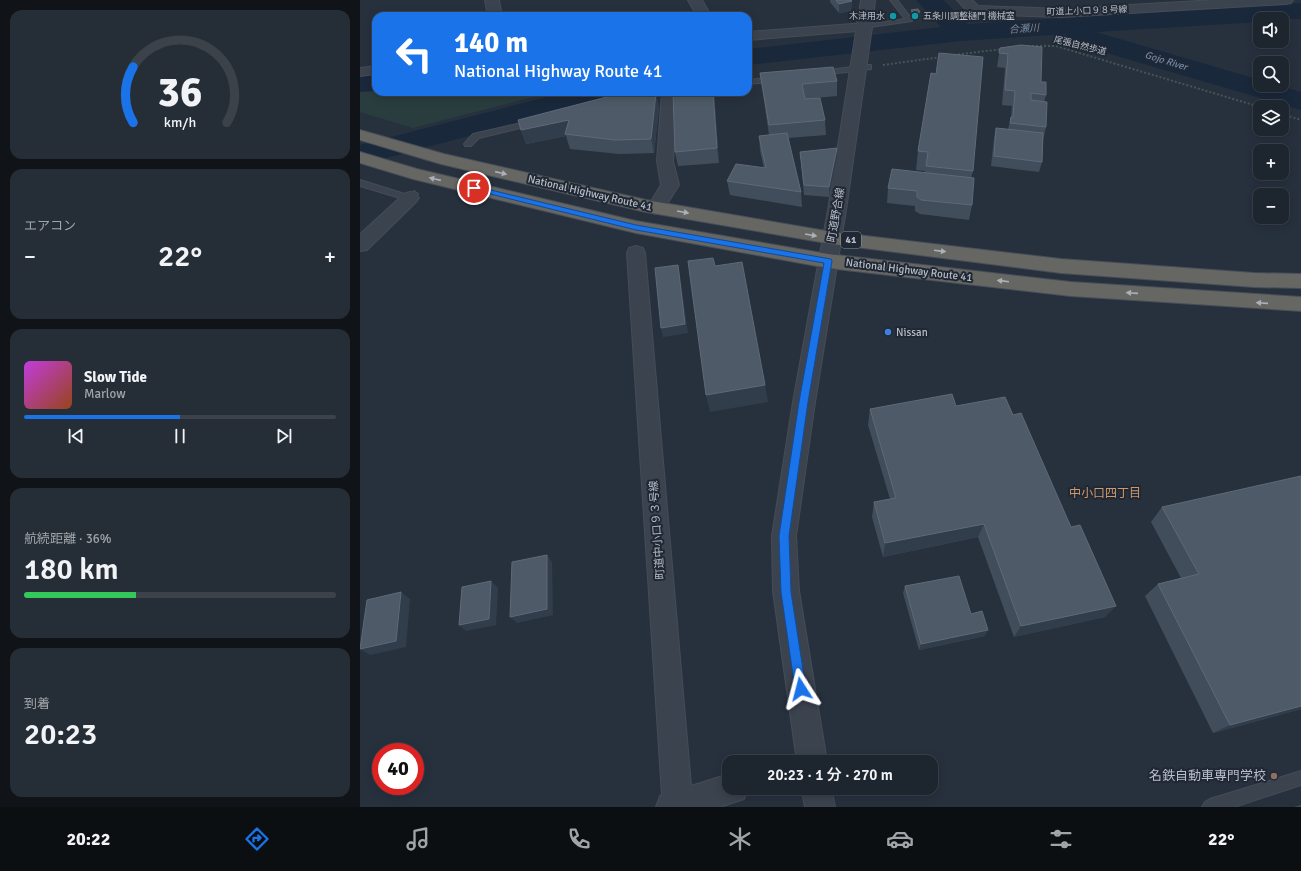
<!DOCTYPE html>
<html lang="ja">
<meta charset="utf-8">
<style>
:root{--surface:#1d252e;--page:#252d36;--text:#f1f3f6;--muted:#a0a5aa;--line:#3b424a;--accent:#1a73e8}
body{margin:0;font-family:Signika,"Noto Sans JP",sans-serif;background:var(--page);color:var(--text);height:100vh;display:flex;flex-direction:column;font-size:15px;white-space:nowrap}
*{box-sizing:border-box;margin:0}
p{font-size:13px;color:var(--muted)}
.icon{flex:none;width:22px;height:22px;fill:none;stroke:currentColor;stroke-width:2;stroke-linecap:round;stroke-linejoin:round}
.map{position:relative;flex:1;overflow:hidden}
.drawer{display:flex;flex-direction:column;gap:10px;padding:10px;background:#101419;width:360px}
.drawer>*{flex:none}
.hud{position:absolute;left:12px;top:12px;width:380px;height:84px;border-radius:12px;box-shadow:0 2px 10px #0003,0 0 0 1px var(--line);background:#1a73e8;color:#fff;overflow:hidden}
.tools{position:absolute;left:893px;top:12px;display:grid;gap:8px}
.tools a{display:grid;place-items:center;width:36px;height:36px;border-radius:8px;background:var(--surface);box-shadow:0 2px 10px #0003,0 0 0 1px var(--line);font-size:20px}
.speed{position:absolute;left:12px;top:743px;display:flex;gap:8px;font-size:20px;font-weight:700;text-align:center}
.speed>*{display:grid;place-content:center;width:52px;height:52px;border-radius:50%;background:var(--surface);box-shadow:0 2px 10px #0003,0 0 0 1px var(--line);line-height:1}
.speed .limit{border:6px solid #d22;background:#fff;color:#111}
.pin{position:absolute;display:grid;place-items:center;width:34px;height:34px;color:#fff;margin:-17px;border:2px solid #fff;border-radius:50%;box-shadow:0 1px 4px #0007}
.me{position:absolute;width:44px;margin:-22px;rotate:351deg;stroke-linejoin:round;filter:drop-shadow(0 0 3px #0008)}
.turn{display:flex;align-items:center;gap:14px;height:84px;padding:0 16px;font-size:18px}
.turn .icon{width:52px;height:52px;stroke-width:2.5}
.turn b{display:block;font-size:28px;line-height:34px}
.big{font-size:30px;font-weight:600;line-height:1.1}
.drawer .card{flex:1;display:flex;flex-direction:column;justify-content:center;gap:6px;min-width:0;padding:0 14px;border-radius:12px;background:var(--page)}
.drawer .dial{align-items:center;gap:0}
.dial svg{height:104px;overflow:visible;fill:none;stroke:var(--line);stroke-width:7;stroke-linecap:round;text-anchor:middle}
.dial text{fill:var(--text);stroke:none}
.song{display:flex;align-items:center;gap:12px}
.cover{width:48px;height:48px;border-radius:6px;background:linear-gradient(135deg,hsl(290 70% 55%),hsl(20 70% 35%))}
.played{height:4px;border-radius:2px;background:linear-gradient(90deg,var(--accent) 50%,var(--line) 50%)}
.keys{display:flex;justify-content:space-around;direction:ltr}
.heat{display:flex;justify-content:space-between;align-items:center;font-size:22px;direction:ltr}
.charge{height:6px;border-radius:3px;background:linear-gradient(90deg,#34c759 36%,var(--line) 0)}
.trip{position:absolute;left:362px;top:755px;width:216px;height:40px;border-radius:12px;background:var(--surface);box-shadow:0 2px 10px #0003,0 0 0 1px var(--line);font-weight:600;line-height:40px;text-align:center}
.dock{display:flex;height:64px;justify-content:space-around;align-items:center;background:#0c0f12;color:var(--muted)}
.dock .icon{width:28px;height:28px}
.dock .on{color:var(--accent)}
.dock b{font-size:18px;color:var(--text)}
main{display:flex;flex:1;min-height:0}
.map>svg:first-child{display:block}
.green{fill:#293d3f}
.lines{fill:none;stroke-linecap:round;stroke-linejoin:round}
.river{fill:#1a283c;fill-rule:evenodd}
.service-casing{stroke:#444c58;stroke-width:2}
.minor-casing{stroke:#444c58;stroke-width:2}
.tertiary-casing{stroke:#444c58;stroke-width:2}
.trunk-casing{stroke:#464e59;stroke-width:2}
.path{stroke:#425557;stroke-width:2;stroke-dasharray:2 2;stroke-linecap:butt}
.service{fill:#3b434f;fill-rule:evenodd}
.minor{fill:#3b434f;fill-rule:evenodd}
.tertiary{fill:#3b434f;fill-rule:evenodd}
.trunk{fill:#666663;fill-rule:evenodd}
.wall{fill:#424d5c}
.shaded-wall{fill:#323d4b}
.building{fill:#4e5a68;stroke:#5f6977}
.oneway{fill:#abb1ba}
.route{fill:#1a73e8;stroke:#114b97}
.culture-dot{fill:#0f9aa8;stroke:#202834;stroke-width:1.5}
.shop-dot{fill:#3f7fe0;stroke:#202834;stroke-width:1.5}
.education-dot{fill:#8d6e63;stroke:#202834;stroke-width:1.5}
.labels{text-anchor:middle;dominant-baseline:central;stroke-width:4;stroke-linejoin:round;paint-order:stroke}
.far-street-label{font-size:9px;fill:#b7bec9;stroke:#202834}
.far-poi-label{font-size:9px;fill:#b7bec9;stroke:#202834;text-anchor:end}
.far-water-label{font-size:10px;font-style:italic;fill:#7388a6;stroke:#202834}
.shield{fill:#202834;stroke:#8a919c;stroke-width:1}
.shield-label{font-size:10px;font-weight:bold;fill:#b7bec9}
.street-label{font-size:11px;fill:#b7bec9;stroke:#202834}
.poi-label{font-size:11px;fill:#b7bec9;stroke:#202834;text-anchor:start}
.neighbourhood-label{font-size:12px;fill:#ce986d;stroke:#202834}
.near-poi-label{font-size:13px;fill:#b7bec9;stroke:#202834;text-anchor:end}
</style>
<main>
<section class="drawer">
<div class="card dial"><svg viewBox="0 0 100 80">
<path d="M14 69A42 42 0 1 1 86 69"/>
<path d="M14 69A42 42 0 0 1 14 26" stroke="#1a73e8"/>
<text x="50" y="56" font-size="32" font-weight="700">36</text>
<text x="50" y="72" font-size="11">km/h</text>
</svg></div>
<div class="card"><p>エアコン</p>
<div class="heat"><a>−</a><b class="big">22°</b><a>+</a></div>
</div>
<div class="card">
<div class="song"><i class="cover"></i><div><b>Slow Tide</b><p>Marlow</p></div></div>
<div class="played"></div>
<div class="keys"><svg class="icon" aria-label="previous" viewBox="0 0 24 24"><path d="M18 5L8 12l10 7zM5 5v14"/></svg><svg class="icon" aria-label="pause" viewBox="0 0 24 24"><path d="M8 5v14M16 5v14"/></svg><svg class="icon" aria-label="next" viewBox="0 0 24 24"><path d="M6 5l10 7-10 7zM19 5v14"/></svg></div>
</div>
<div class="card"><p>航続距離 · 36%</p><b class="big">180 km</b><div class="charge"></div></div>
<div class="card"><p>到着</p><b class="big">20:23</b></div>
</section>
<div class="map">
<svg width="941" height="807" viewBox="0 0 941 807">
<rect width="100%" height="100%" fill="#27313e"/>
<!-- green -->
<polygon class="green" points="16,90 16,92 193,92 53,128 0,112 0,91"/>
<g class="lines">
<!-- river -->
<g class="river">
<polygon points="556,0 583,0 608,24 941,3 941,19 900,19 900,22 736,32 900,80 900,85 918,85 941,92 941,110 709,42 705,36 707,34 601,41 388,65 388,49 581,27"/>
<polygon points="16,73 16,91 0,92 0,74"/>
<polygon points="206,92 256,92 251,98 0,165 0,145"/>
</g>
<!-- service casing -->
<g class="service-casing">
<g id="service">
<polygon points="530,0 537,0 552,19 552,21 503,28 503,26 505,25 545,19"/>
<polygon points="508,65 511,65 511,69 461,75 457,73 461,71"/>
<polygon points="416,77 420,79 419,81 388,84 388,80"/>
<polygon points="295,92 317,92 313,94 282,98 278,96 282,94"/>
<polygon points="174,120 177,120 177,124 119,138 111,146 105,146 104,144 113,134"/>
<polygon points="0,180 48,195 54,191 58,194 53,200 50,201 0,186"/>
<polygon points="941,771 941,785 874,807 842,807 845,802 850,799"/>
</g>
</g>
<!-- minor casing -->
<g class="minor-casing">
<g id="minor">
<polygon points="125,0 139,0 142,16 128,16"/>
<polygon points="328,0 342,0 351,16 337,16"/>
<polygon points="597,0 612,0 618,6 701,9 856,0 933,0 931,3 926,4 701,17 614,14 609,13"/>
<polygon points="505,23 510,24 512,27 510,30 388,40 388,32"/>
<polygon points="16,66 16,74 0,76 0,68"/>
<polygon points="302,92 318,92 313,161 319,185 302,212 296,214 290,212 287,208 301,185 297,161"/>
<polygon points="50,192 56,194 59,198 56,202 7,250 0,251 0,234 44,194"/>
<polygon points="276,246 283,248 285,253 331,786 369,774 369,788 388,788 384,799 360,807 296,807 300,796 302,795 267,253 269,248"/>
</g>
</g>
<!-- tertiary casing -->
<g class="tertiary-casing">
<g id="tertiary">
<polygon points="501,0 515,0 512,27 486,210 455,402 436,536 439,591 467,762 437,762 413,591 412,536 433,402 468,210"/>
<polygon points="441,788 471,788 475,807 445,807"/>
</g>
</g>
<!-- trunk casing -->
<g class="trunk-casing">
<g id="trunk">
<polygon points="0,130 84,154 286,200 472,232 701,259 894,273 941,274 941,288 894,287 701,273 472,244 286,212 81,164 0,140"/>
<polygon points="0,152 57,169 276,221 468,254 711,282 941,297 941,311 711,296 468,268 276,233 53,179 0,163"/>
</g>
</g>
<!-- path -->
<g class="path">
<polyline points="668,46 696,46 900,107"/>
<polyline points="594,55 643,49"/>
<polyline points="523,65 581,57"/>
<polyline points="922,114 941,120"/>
</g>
<!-- service -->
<use href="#service" class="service"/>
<!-- minor -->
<use href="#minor" class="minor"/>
<!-- tertiary -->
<use href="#tertiary" class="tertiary"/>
<!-- trunk -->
<use href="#trunk" class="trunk"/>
</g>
<!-- wall -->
<g class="wall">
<polygon points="470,0 491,0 492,1 491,11 479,13 470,2"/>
<polygon points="551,10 560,12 560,17 553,18 551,15"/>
<polygon points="661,45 681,82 686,95 684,102 686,127 683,140 682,162 679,172 631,166 634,138 636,128 648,129 651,117 652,106 642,105 645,68 637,67 640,48"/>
<polygon points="400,73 477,81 477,96 445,99 465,120 466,135 428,138 441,192 442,207 370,195 367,181 404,168 400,151 399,136 409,135 402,87"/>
<polygon points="571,73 613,171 611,178 612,205 609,220 560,214 555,211 555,206 527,203 528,188 565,173 565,171 556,170 558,151"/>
<polygon points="313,92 354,92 359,163 318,166 315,152"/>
<polygon points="296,93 299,107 294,153 259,154 210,149 206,136 166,144 161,130"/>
<polygon points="477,148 477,158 469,197 444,195 441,162 440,152"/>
<polygon points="596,406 653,415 745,617 654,637 618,537 523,557 512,517 514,502 530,499 508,425 510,409"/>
<polygon points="802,507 941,709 853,733 785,596 798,584 821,578 791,522"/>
<polygon points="545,586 611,614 625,636 559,650 543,593"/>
<polygon points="941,805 941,807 934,807"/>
</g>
<!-- shaded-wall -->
<g class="shaded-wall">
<polygon points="488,0 491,0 491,2 492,1 491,11 479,13 479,4"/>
<polygon points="560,12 560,17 553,18 554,13"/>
<polygon points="353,92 354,92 354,93 359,163 357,148"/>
<polygon points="296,93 299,107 294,153 291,139"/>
<polygon points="209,120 205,134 206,136 166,144 161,130"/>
<polygon points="477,148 477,158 469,197 469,187"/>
<polygon points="318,265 320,275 328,333 303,337 301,328"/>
<polygon points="405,385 408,402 350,412 346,395"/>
<polygon points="624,524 618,537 523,557 525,543"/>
<polygon points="187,555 192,562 193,615 157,623 150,617"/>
<polygon points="131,581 138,588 136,625 106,631 99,625"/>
<polygon points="41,592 50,599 46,647 10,655 0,649"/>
<polygon points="756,606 745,617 654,637 661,626"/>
<polygon points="628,630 625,636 559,650 561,644"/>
<polygon points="941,706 941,709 853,733 870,725"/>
</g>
<!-- building -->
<g class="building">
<polygon points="476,0 490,0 492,1 479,4"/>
<polygon points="558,9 560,12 554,13 551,10"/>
<polygon points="661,45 682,47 681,82 686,82 686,95 671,93 671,100 687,102 686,127 650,123 651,117 653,117 655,91 645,90 648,54 639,53 640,48"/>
<polygon points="579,53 623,57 613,171 566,166 568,152 558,151 571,73 576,74"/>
<polygon points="473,67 477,81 442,84 445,99 460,98 465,120 409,125 400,73"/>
<polygon points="266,92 296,93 291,139 255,140 205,134 209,120 161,130 158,120"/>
<polygon points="313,92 353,92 357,148 315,152"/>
<polygon points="636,128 683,133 682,162 634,156"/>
<polygon points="427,133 441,192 367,181 376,164 406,168 399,136"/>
<polygon points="477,148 469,187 444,185 440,152"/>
<polygon points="532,169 614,178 612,205 561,200 557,197 557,191 528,188"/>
<polygon points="353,258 355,266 382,262 405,385 346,395 328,261"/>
<polygon points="318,265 325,324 301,328 295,268"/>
<polygon points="592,394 596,406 645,397 653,415 661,413 711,527 720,525 756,606 661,626 624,524 525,543 514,502 536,498 510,409"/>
<polygon points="941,476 941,706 870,725 798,584 839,574 802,507"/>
<polygon points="187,555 187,609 150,617 152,562"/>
<polygon points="599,576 611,614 622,611 628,630 561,644 545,586"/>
<polygon points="131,581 129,619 99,625 102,587"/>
<polygon points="41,592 36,641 0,649 7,600"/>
</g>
<!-- one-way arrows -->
<defs><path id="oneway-solid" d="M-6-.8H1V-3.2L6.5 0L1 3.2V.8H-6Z"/></defs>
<g class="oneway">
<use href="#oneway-solid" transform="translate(141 173) rotate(13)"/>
<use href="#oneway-solid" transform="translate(75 179) rotate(-167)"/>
<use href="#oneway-solid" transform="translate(323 212) rotate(10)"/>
<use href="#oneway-solid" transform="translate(451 235) rotate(10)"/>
<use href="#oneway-solid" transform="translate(580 251) rotate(7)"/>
<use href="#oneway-solid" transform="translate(643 281) rotate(-173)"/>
<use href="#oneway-solid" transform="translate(772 293) rotate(-176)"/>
<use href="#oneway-solid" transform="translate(902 303) rotate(-176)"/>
</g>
<!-- route -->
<polygon class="route" points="111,186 114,186 276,225 471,259 472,261 448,402 429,536 431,592 446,689 445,693 441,695 436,693 435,689 421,592 419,536 439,402 464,263 276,230 114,190 110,188"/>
<!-- markers -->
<g class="culture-dot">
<circle cx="533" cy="16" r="4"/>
<circle cx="555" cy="16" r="4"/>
</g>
<circle class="shop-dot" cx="528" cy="332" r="4"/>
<circle class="education-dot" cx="914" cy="776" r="4"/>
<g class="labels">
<!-- far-street labels -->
<g class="far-street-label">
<text transform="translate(727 11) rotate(-2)">町道上小口９８号線</text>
<text transform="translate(720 46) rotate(14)">尾張自然歩道</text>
</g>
<!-- far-poi labels -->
<g class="far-poi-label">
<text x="525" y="16">木津用水</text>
<text x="563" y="16" text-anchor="start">五条川調整樋門 機械室</text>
</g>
<!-- far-water labels -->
<g class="far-water-label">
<text transform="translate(664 29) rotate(-4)">合瀬川</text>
<text transform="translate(806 61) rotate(17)">Gojo River</text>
</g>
<!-- shield labels -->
<rect class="shield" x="481" y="232" width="20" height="16" rx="3"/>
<g class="shield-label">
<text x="491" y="240">41</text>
</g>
<!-- street labels -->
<g class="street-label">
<text transform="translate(230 193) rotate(13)">National Highway Route 41</text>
<text transform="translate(476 215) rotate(-80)">町道野合線</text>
<text transform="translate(549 270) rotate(7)">National Highway Route 41</text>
<text transform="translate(297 530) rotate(-94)">町道中小口９３号線</text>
</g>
<!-- poi labels -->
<g class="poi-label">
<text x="536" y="332">Nissan</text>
</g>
<!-- neighbourhood labels -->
<g class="neighbourhood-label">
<text x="745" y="493">中小口四丁目</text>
</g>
<!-- near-poi labels -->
<g class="near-poi-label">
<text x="906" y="776">名鉄自動車専門学校</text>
</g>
</g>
</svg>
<div class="tools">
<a><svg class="icon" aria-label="sound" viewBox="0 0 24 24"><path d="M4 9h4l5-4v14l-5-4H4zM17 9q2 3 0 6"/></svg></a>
<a><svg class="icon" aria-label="search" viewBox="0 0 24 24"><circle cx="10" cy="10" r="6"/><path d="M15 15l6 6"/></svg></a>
<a><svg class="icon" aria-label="layers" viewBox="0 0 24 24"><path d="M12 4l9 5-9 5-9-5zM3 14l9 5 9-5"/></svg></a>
<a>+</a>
<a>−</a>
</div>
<div class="speed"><div class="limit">40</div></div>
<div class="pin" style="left:114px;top:188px;background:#d93025"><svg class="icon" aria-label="arrive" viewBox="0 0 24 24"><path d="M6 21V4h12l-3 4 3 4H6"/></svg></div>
<svg class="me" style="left:441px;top:689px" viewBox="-20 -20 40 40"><path d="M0-17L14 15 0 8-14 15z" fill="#1a73e8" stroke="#fff" stroke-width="4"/></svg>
<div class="trip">20:23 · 1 分 · 270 m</div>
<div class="hud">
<div class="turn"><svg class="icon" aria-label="left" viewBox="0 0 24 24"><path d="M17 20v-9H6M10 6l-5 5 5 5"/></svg><div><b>140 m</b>National Highway Route 41</div></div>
</div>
</div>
</main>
<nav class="dock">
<b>20:22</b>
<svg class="icon on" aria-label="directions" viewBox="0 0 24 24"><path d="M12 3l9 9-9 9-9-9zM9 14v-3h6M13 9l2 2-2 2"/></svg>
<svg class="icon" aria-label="music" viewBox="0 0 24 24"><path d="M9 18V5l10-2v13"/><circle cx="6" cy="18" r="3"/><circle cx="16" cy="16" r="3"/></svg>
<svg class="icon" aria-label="phone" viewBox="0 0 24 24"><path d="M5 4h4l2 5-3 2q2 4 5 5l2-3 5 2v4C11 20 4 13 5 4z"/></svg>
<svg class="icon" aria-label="climate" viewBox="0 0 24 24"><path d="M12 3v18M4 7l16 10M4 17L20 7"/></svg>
<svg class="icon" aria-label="car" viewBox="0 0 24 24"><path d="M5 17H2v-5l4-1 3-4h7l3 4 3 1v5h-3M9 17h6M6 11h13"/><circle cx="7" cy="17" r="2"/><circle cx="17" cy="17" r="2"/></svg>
<svg class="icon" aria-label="filters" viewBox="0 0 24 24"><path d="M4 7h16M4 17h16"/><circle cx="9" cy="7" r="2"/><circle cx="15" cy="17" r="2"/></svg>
<b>22°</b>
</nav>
